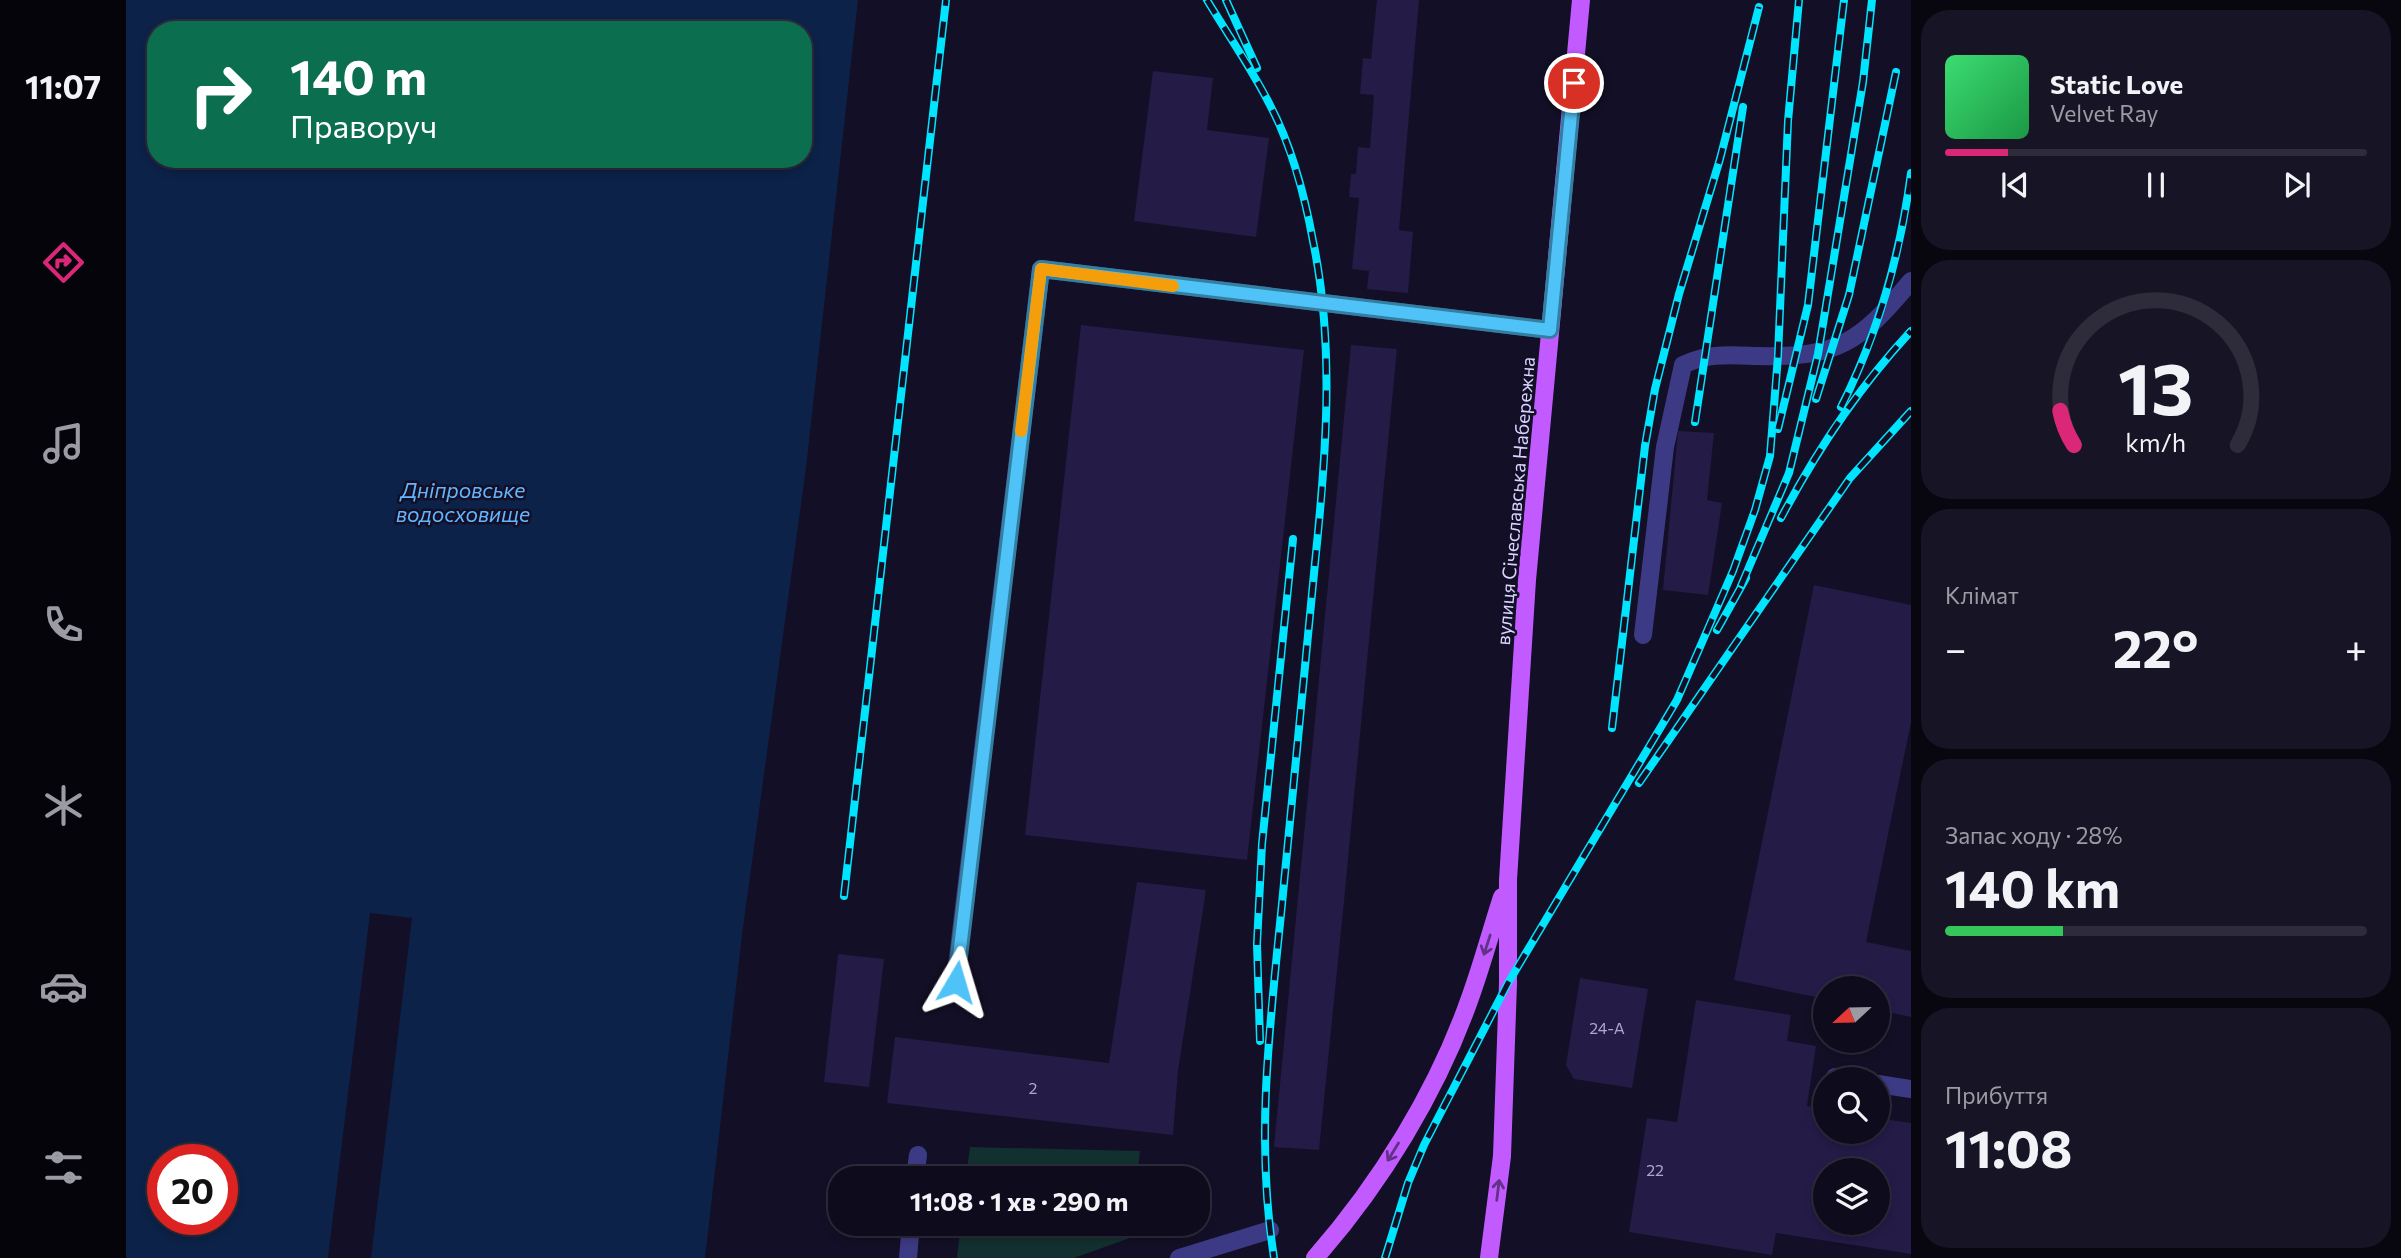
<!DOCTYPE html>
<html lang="uk">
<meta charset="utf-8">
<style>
:root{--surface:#0e0b1c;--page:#171425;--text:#f1f3f6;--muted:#9b9ba3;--line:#2e2b3b;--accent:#db2777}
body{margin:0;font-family:Commissioner,sans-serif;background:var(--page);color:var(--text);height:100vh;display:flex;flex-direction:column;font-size:26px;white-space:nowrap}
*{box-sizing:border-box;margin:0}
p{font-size:23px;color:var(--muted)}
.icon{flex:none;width:38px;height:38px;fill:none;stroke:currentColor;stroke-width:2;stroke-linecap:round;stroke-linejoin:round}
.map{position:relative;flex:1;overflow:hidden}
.panel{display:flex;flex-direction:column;gap:10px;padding:10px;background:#08060f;width:490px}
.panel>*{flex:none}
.hud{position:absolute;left:21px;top:21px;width:665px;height:147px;border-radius:28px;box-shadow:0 4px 10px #0003,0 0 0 2px var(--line);background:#0b6e4f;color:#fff;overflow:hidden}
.needle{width:46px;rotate:248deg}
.buttons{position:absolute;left:1687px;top:976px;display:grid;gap:14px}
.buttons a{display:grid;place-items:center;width:77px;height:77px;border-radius:50%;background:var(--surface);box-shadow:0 4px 10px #0003,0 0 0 2px var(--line);font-size:35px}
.speed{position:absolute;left:21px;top:1144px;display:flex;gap:14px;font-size:35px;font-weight:700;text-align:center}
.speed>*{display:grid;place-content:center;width:91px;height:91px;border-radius:50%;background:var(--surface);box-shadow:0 4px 10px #0003,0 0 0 2px var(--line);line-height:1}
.speed .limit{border:10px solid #d22;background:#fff;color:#111}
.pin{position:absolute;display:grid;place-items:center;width:60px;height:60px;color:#fff;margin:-30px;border:4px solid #fff;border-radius:50%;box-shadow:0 2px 7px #0007}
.me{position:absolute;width:77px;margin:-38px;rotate:7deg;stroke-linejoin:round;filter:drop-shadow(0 0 5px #0008)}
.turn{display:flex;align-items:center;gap:24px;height:147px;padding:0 28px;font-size:32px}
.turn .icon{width:91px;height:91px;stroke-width:2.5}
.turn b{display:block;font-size:49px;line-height:60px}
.big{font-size:52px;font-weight:700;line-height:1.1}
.panel .tile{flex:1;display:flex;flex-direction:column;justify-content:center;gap:10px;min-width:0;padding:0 24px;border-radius:28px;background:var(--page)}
.panel .dial{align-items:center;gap:0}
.dial svg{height:182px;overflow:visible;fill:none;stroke:var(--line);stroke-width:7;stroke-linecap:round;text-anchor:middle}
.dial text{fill:var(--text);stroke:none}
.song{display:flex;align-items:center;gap:21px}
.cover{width:84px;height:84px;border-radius:10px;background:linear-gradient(135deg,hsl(140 70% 55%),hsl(140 70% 35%))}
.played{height:7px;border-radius:4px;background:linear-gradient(90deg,var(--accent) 15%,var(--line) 15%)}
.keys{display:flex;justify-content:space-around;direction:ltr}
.heat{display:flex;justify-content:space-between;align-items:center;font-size:38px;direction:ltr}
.charge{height:10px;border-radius:5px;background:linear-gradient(90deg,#34c759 28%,var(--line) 0)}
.trip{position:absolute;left:702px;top:1166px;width:382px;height:70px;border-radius:28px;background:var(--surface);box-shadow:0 4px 10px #0003,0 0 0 2px var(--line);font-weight:700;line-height:70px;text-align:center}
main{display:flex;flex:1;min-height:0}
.dock{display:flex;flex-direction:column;width:126px;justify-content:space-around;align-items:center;background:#06040b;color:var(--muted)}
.dock .icon{width:49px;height:49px}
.dock .active{color:var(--accent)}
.dock b{font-size:32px;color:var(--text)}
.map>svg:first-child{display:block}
.green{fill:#12302f}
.water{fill:#0c2248;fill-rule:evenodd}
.pier{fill:#130f26}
.building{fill:#241b47;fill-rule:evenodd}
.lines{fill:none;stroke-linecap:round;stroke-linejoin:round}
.minor{stroke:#3d3a85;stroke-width:18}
.major{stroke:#c25bff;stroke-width:18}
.rail-casing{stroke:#00e5ff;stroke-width:8}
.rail{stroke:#130f26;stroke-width:5;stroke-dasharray:16;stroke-linecap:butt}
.oneway{stroke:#623188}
.route-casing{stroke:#337fa1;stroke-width:18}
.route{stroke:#4fc3f7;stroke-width:12}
.slow{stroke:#f59e0b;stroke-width:12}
.labels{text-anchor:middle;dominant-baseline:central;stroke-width:5;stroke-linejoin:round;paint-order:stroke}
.number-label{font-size:16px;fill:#aca6d1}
.street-label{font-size:19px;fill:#d9d4ff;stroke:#130f26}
.water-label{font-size:21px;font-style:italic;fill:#62b6ff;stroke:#130f26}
</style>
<main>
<nav class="dock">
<b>11:07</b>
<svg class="icon active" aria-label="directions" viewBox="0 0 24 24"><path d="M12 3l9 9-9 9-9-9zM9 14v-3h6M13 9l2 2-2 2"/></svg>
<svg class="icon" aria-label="music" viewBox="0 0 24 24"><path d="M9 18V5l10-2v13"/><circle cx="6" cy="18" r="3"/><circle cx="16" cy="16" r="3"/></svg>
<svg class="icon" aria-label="phone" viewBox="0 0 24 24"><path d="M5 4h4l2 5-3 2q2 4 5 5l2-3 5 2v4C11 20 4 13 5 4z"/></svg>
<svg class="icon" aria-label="climate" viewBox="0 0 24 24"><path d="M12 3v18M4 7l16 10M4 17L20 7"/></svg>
<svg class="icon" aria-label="car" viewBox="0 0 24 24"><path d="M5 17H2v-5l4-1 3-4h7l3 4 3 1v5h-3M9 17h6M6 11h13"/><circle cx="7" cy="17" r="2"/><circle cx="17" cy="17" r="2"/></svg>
<svg class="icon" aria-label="filters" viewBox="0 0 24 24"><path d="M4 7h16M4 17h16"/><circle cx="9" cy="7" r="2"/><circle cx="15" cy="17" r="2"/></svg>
</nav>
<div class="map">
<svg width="1785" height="1258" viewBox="0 0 1785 1258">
<rect width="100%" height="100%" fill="#130f26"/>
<!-- green -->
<g class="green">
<polygon points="844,1147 1014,1151 1011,1178 840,1178"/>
<polygon points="835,1223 1005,1223 1004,1238 948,1258 831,1258"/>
</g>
<!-- water -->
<path class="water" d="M0 0H732L680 468 616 935 579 1258H0ZM30 30H677V159H30ZM37 1160H96V1220H37Z"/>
<!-- pier -->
<polygon class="pier" points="244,913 286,918 245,1258 202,1258"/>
<!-- building -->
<g class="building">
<polygon points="1251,0 1293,0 1273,230 1287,232 1282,293 1241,289 1243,271 1226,269 1233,198 1223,197 1225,174 1230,174 1232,147 1244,148 1248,95 1234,94 1237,58 1245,59"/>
<polygon points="1027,71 1087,78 1081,130 1143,138 1130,237 1008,221"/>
<polygon points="955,325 1178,350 1121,860 899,835"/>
<polygon points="1225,345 1271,349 1218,901 1193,1150 1148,1147"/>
<polygon points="1552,431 1588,433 1581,500 1596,503 1582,595 1537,590"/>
<polygon points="1688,585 1785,605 1785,722 1740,942 1785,951 1785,1017 1752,1010 1752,989 1699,989 1699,999 1608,980"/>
<polygon points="1011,882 1080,890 1052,1071 1047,1135 761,1103 769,1037 983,1063"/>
<polygon points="712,954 758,959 743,1087 698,1082"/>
<polygon points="1454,978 1522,989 1506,1088 1448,1079 1440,1065"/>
<path d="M1570 1000 1665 1015 1661 1041 1690 1046 1681 1106 1699 1109V1132H1752V1118L1785 1123V1254L1650 1233 1646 1255 1503 1232 1521 1118 1551 1122ZM1699 1171H1752V1223H1699Z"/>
</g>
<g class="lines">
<!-- minor -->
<g class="minor">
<path d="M1517 635 1539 447 1557 365C1581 353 1602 355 1630 356 1712 358 1733 343 1785 281"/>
<polyline points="829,982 915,269 1424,330"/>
<polyline points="1709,1077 1725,1080"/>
<polyline points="1752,1084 1785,1089"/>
<polyline points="789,1178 792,1155"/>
<polyline points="782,1258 785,1223"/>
<polyline points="1053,1258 1144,1230"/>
</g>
<!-- major -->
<g class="major">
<path d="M1189 1258C1254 1184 1311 1092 1344 998 1356 965 1365 931 1376 897"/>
<polyline points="1363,1258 1376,1156 1382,983 1382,880 1401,580 1455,0"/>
</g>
<!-- rail casing -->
<g class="rail-casing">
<g id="rail">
<path d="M1081 0C1102 35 1126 69 1144 105 1165 145 1179 197 1187 241 1209 346 1200 457 1189 563 1178 676 1167 790 1156 904 1144 1024 1129 1138 1148 1258"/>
<polyline points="1100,0 1131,68"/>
<polyline points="1690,399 1723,295 1770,72"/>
<path d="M1715 407C1753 332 1774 256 1785 173"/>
<polyline points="1569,422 1617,107"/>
<polyline points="1652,429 1682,305 1718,0"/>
<path d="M1655 518C1691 450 1733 387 1785 331"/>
<polyline points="1615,586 1663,473 1692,354 1737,82 1746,0"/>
<polyline points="1591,630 1620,578"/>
<polyline points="1486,728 1519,446 1529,389 1553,294 1594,159 1633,7"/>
<polyline points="1513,783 1724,478 1785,411"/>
<polyline points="718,896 820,0"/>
<polyline points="1134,1041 1131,944 1136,844 1167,539"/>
<polyline points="1259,1258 1282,1183 1298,1145 1382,983 1551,700 1607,571 1629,510 1644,456 1652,356 1662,121 1673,0"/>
</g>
</g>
<!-- rail -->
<use href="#rail" class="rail"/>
</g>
<!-- one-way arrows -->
<defs><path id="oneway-shaft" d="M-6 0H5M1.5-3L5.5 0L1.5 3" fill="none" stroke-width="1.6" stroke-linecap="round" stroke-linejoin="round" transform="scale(1.75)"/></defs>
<g class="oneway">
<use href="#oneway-shaft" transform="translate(1361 945) rotate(108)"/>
<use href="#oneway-shaft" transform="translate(1267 1152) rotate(122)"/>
<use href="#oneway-shaft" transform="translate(1372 1190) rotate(-83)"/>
</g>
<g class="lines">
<!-- route casing -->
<g class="route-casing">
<polyline id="route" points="830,982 915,269 1424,330 1448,83"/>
</g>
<!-- route -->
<use href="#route" class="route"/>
<!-- slow -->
<polyline class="slow" points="895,431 915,269 1047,286"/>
</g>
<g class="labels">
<!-- number labels -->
<g class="number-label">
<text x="1481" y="1027">24-А</text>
<text x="907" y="1087">2</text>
<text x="1529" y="1169">22</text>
</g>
<!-- street labels -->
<g class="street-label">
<text transform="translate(1389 501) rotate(-85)">вулиця Січеславська Набережна</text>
</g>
<!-- water labels -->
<g class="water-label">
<text x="337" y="489">Дніпровське<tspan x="337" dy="24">водосховище</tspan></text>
</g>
</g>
</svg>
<div class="buttons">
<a><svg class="needle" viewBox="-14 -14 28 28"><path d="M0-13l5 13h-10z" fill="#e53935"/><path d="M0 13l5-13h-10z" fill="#9b9ba3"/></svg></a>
<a><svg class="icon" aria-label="search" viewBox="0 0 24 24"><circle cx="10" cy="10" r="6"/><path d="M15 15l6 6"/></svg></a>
<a><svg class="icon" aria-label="layers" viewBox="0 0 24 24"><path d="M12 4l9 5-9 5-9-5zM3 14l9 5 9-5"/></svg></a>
</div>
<div class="speed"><div class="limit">20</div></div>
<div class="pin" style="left:1448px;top:83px;background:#d93025"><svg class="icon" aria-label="arrive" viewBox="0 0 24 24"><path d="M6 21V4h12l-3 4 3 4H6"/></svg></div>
<svg class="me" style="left:830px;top:982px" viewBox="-20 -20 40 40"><path d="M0-17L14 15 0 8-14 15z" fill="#4fc3f7" stroke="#fff" stroke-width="4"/></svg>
<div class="trip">11:08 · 1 хв · 290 m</div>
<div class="hud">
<div class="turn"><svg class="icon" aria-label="right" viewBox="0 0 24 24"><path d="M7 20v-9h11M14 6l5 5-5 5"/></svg><div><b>140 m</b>Праворуч</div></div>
</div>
</div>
<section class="panel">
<div class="tile">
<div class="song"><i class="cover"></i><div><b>Static Love</b><p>Velvet Ray</p></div></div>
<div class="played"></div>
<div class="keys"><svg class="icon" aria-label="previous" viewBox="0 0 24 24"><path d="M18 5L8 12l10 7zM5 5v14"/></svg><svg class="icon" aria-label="pause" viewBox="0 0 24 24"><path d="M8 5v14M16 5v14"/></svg><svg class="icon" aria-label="next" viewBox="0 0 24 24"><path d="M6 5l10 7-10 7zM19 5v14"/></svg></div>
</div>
<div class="tile dial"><svg viewBox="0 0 100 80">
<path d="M14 69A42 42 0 1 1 86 69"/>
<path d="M14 69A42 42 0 0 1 8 54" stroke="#db2777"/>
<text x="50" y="56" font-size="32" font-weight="700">13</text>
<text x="50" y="72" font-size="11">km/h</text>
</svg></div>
<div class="tile"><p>Клімат</p>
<div class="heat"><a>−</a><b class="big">22°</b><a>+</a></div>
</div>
<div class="tile"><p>Запас ходу · 28%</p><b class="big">140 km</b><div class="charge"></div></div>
<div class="tile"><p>Прибуття</p><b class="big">11:08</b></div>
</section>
</main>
